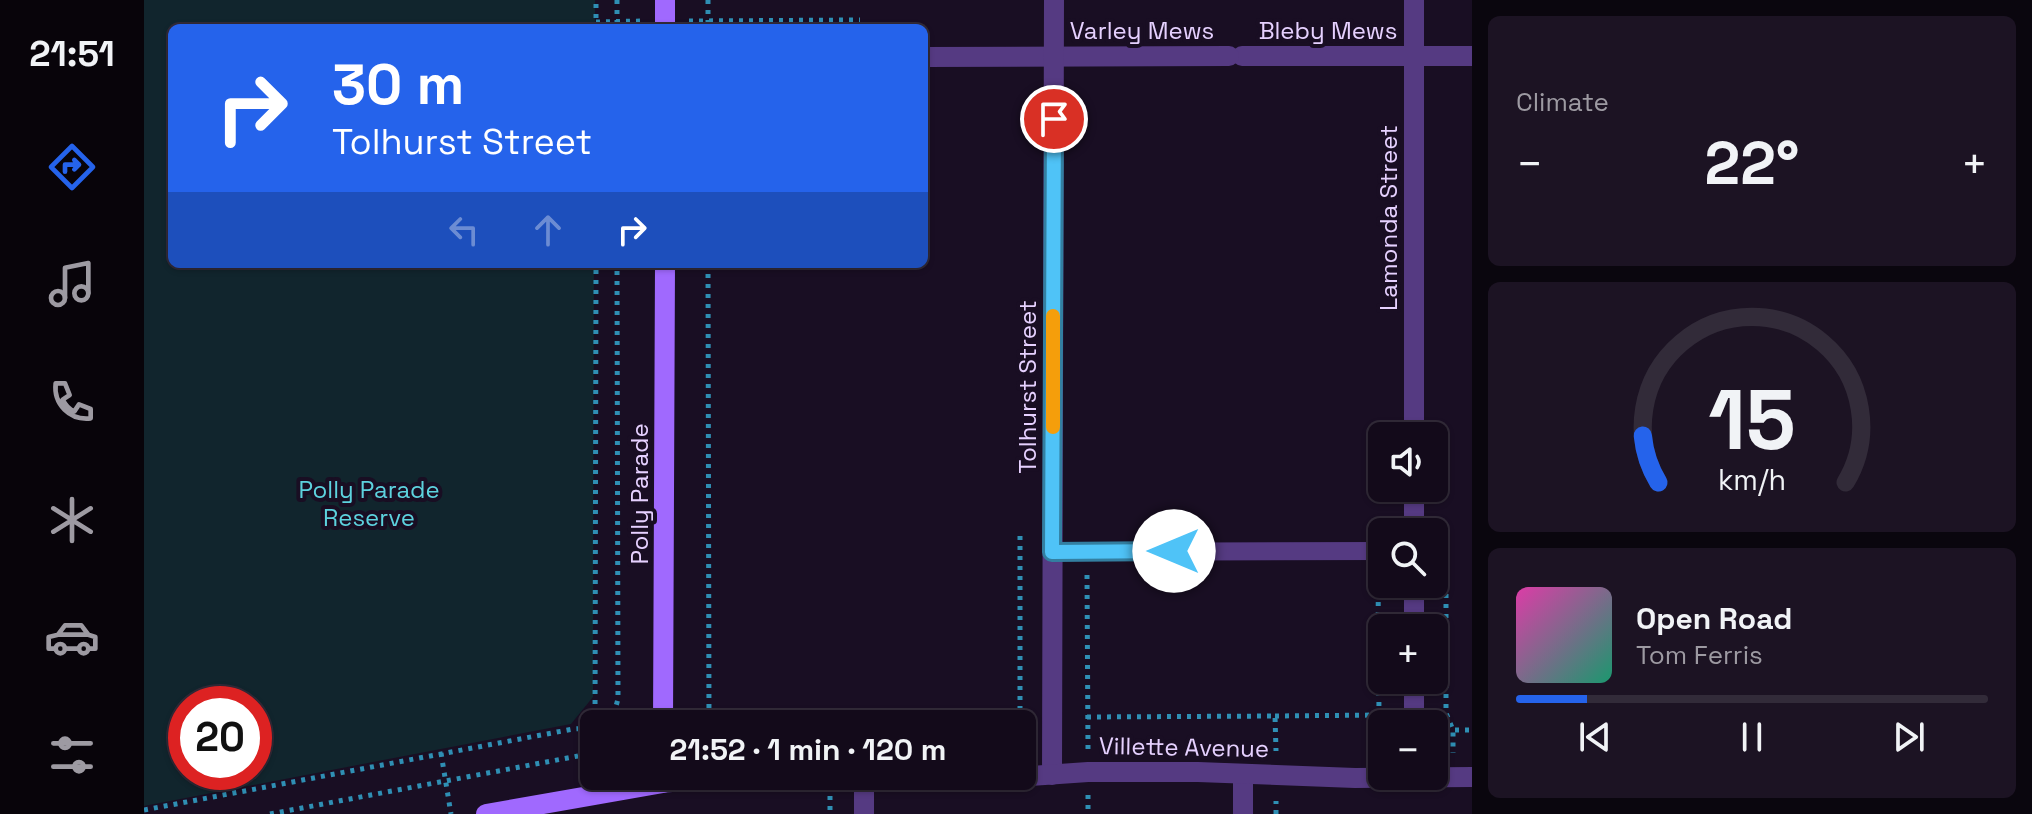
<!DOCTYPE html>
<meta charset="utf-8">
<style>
:root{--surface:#130a1a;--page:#1c1323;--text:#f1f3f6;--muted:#9d9aa2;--line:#322b39;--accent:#2563eb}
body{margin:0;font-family:"Space Grotesk",sans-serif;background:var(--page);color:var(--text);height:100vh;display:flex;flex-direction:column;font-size:30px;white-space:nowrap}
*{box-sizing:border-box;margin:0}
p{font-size:26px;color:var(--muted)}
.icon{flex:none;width:44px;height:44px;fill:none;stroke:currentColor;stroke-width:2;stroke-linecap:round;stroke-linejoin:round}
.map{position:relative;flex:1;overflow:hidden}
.details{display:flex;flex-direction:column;gap:16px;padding:16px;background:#0a060e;width:560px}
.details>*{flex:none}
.banner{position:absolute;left:24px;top:24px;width:760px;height:244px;border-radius:12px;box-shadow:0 2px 6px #0004,0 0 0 2px var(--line);background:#2563eb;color:#fff;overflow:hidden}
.tools{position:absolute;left:1224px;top:422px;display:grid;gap:16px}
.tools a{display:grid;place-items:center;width:80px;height:80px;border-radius:12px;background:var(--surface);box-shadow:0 2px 6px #0004,0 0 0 2px var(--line);font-size:40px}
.speed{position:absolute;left:24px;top:686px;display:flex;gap:16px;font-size:40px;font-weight:700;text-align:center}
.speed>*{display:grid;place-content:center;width:104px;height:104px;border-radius:50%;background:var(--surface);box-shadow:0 2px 6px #0004,0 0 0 2px var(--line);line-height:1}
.speed .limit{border:12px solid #d22;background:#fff;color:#111}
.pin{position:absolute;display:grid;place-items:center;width:68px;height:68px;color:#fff;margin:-34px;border:4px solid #fff;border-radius:50%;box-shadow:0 2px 8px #0007}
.me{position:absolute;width:88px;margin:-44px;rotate:270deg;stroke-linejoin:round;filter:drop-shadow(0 0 6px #0008)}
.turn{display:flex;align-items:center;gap:28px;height:168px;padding:0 32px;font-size:36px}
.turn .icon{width:104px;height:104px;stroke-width:2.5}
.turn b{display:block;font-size:56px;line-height:68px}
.lanes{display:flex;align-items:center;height:76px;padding:0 32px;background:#0003;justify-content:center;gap:40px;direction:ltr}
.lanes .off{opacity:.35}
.big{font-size:60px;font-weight:700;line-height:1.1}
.details .tile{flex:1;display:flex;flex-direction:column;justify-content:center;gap:12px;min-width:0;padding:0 28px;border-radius:12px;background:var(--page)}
.details .dial{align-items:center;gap:0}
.dial svg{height:208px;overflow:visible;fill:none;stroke:var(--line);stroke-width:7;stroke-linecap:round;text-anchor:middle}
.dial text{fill:var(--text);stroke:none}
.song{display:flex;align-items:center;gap:24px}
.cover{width:96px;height:96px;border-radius:12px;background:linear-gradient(135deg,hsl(320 70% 55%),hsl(160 70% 35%))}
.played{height:8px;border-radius:4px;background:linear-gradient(90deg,var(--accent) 15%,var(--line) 15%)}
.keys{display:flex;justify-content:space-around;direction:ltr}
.heat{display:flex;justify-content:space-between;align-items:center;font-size:44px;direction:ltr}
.trip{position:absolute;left:436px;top:710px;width:456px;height:80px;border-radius:12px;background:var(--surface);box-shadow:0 2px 6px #0004,0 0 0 2px var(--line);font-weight:700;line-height:80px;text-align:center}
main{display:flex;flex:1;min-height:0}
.menu{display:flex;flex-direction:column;width:144px;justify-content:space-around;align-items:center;background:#08040a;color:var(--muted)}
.menu .icon{width:56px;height:56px}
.menu .current{color:var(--accent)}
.menu b{font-size:36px;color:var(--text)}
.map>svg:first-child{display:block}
.green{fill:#11252d;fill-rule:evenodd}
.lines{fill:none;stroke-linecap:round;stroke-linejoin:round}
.path{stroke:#2f8fb4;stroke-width:5;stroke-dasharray:4 6;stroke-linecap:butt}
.lane{stroke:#553a82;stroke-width:18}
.street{stroke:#553a82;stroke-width:20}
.secondary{stroke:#a069fe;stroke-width:20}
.route-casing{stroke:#337fa1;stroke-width:20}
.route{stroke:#4fc3f7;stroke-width:14}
.slow{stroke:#f59e0b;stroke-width:14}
.labels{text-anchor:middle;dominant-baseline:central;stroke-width:8;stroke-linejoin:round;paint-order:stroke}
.street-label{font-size:24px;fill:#e6d1ff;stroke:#190e23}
.park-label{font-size:24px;fill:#5dd2de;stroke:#190e23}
</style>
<main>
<nav class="menu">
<b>21:51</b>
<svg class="icon current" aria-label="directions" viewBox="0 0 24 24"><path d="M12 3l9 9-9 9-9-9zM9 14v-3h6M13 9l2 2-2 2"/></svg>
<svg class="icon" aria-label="music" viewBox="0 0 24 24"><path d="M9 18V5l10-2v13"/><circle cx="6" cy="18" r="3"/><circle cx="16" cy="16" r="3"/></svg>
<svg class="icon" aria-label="phone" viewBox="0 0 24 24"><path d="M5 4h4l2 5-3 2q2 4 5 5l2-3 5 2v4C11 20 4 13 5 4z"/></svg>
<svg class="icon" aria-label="climate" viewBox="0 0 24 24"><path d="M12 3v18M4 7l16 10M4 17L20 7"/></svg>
<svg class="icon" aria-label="car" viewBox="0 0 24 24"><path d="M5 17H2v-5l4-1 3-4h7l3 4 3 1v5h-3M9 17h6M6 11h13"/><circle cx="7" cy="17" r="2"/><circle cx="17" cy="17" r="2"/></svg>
<svg class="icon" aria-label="filters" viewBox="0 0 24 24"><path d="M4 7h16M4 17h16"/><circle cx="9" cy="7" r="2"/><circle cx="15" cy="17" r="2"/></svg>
</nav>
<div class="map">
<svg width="1328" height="814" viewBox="0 0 1328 814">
<rect width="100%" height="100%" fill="#190e23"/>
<!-- green -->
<path class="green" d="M0 0H451V28H28V264H450L449 697 427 724 0 806ZM42 704H110V772H42Z"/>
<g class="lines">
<!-- path -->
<g class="path">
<polyline points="473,0 473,28"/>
<polyline points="564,0 564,28"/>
<polyline points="545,21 716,20"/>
<polyline points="452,22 499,21"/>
<polyline points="452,28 452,0"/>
<polyline points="564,264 565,724"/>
<polyline points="1302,534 1302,713 1309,730 1309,753"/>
<polyline points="876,536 876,724"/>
<polyline points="1234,572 1235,715"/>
<polyline points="943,575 944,749"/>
<polyline points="1131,716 1235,715 1234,730 1238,730"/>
<polyline points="943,717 1131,716 1132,751"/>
<polyline points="451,724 452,264"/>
<polyline points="467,724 474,699 473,264"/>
<polyline points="1291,730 1328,730"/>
<polyline points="297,753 307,814"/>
<polyline points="686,776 686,814"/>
<polyline points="944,795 944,814"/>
<polyline points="0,810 429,729 450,728"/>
<polyline points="126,814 434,756 450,741"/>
<polyline points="1132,814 1132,801"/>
</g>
<!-- lane -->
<polyline class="lane" points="908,552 1238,551"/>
<!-- street -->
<g class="street">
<polyline points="1098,56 1328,56"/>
<polyline points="780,57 1085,56"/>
<polyline points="1270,436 1270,0"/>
<polyline points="1270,532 1270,488"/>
<polyline points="1270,584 1270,628"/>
<polyline points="1270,680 1270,724"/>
<polyline points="1099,774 1099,814"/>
<polyline points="908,775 910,0"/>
<polyline points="720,776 720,814"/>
<polyline points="752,776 842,779 944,772 1054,772 1211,778 1328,777"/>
<polyline points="519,783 561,778 649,776"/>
</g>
<!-- secondary -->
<g class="secondary">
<polyline points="521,0 521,28"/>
<polyline points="519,724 521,264"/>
<polyline points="342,814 519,783 519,776"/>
</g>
</g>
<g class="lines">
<!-- route casing -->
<g class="route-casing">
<polyline id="route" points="910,119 908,552 1030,551"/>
</g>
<!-- route -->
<use href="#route" class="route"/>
<!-- slow -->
<polyline class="slow" points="909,427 909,316"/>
</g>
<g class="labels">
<!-- street labels -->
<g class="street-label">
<text x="998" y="30">Varley Mews</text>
<text x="1184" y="30">Bleby Mews</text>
<text transform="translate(1244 218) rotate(-90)">Lamonda Street</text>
<text transform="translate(883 387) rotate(-90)">Tolhurst Street</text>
<text transform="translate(495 494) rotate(-90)">Polly Parade</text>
<text transform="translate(1040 747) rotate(1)">Villette Avenue</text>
</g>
<!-- park labels -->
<g class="park-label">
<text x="225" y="489">Polly Parade<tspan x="225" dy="28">Reserve</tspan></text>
</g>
</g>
</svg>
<div class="tools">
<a><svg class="icon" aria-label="sound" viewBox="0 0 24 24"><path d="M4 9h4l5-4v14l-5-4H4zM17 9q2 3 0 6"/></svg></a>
<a><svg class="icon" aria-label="search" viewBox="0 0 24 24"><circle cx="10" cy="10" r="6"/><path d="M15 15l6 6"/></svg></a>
<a>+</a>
<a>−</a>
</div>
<div class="speed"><div class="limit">20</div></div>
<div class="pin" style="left:910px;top:119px;background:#d93025"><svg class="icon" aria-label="arrive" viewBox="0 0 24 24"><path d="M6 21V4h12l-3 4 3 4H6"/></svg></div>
<svg class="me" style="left:1030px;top:551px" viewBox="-20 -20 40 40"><circle r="19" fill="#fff"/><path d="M0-13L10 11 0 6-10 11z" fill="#4fc3f7"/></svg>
<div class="trip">21:52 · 1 min · 120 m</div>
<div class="banner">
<div class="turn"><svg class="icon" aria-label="right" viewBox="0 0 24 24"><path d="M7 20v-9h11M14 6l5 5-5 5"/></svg><div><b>30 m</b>Tolhurst Street</div></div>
<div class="lanes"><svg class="icon off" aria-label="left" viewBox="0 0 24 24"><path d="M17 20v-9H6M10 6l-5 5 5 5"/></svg><svg class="icon off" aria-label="ahead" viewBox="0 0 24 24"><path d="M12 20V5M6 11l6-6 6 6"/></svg><svg class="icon" aria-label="right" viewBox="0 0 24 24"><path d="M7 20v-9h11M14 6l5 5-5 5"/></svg></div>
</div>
</div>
<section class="details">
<div class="tile"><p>Climate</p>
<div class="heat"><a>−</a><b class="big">22°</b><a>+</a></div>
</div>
<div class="tile dial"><svg viewBox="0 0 100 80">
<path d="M14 69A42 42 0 1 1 86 69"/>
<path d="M14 69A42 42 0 0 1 8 51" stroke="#2563eb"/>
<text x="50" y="56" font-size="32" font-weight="700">15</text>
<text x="50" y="72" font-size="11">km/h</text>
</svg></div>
<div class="tile">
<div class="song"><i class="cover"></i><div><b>Open Road</b><p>Tom Ferris</p></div></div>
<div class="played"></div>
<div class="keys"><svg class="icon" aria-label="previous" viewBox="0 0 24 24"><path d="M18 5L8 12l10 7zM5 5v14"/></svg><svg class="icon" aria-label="pause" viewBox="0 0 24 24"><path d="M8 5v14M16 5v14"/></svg><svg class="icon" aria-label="next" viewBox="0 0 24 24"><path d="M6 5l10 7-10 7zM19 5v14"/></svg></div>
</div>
</section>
</main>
